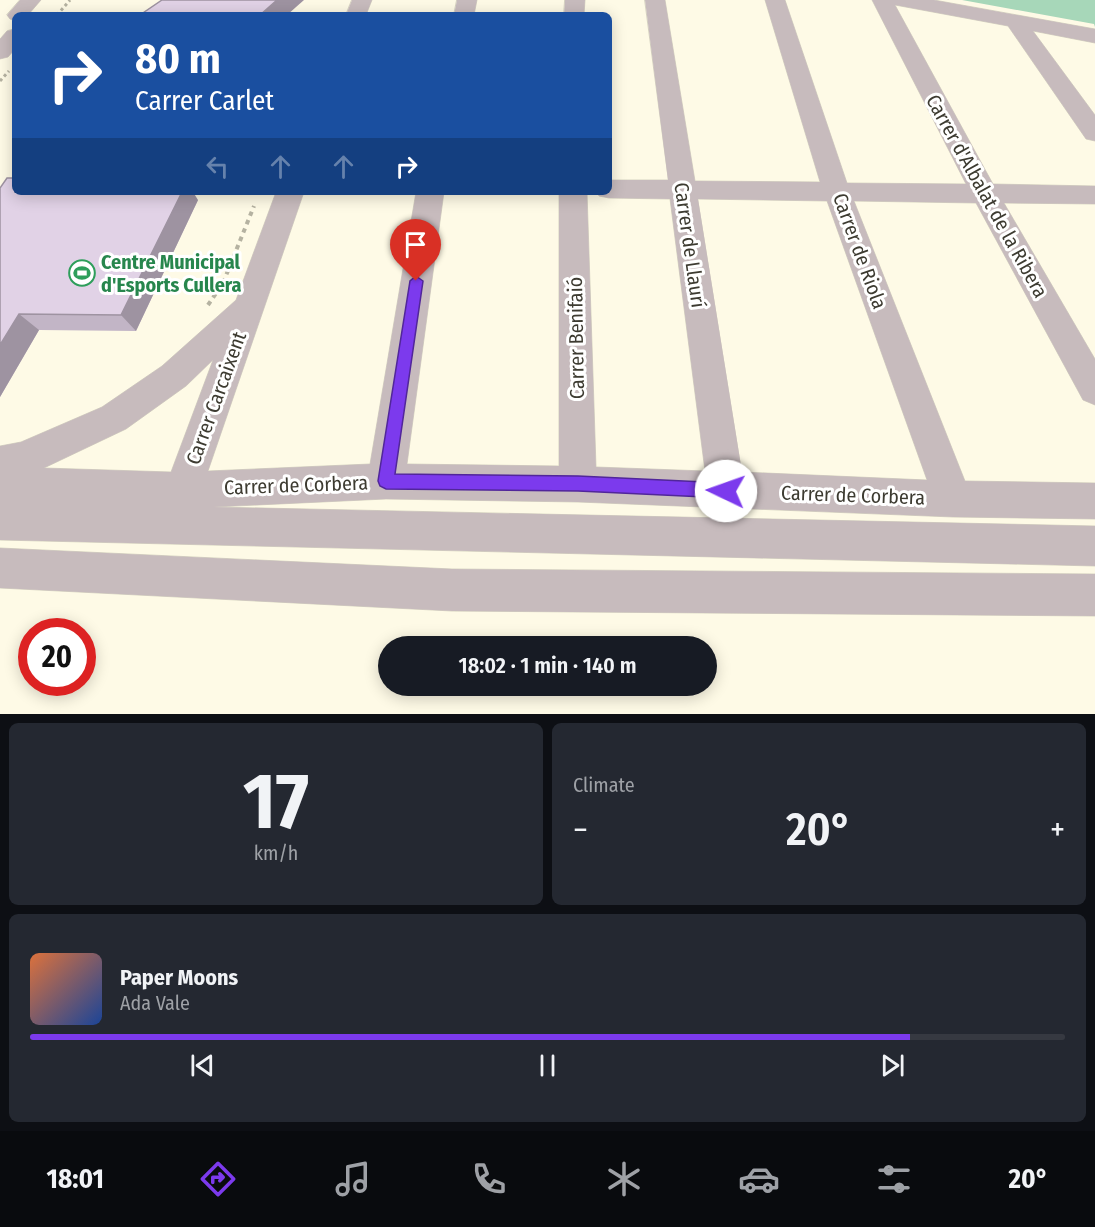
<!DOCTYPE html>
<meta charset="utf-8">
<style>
:root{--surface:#171b24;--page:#242831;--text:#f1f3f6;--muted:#9ea1a6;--line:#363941;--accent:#7c3aed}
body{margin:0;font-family:"Fira Sans Condensed",sans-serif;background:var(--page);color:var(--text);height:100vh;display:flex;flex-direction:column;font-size:22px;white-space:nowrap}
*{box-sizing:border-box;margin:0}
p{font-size:20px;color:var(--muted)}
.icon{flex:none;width:33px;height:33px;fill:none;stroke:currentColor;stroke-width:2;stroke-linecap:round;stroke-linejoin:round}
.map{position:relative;height:714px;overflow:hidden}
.sheet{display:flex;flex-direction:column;gap:9px;padding:9px;background:#0d0f14;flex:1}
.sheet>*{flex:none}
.top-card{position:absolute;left:12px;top:12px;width:600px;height:183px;border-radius:9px;box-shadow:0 3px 15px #0003;background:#1a4fa0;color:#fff;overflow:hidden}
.speed{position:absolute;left:18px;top:618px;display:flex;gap:12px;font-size:30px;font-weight:700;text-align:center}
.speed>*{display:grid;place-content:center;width:78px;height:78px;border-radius:50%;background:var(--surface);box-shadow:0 3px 15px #0003;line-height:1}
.speed .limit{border:9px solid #d22;background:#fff;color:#111}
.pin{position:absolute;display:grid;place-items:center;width:51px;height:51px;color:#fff;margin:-62px -26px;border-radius:50% 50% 50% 0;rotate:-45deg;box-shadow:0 0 6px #0007}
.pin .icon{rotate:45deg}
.me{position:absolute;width:66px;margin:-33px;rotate:273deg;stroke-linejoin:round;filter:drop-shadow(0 0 4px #0008)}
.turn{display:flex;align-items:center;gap:21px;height:126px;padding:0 24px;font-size:27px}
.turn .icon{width:78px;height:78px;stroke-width:2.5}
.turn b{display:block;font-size:42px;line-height:51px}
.lanes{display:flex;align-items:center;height:57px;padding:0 24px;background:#0003;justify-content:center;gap:30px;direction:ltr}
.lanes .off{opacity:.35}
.big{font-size:45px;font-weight:600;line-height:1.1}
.sheet .widget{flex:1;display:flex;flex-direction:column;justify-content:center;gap:9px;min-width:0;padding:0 21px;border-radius:9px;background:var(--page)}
.sheet .dial{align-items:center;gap:0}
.dial b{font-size:78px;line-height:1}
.song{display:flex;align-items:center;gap:18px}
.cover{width:72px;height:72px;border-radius:9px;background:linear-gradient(135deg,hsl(20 70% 55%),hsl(220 70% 35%))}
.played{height:6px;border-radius:3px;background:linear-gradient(90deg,var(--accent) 85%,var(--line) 85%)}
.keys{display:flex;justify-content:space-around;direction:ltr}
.heat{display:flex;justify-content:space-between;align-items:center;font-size:33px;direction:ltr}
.sheet .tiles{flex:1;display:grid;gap:9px;grid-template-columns:1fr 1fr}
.widget:last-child{grid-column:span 2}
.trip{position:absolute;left:378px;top:636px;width:339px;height:60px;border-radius:30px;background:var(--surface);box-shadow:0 3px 15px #0003;font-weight:600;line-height:60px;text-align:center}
.dock{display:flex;height:96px;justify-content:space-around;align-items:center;background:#090b0e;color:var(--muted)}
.dock .icon{width:42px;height:42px}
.dock .on{color:var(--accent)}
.dock b{font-size:27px;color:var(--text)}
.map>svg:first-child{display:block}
.green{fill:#a7d7b9}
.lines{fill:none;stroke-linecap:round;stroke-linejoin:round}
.minor-casing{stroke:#d7d4c2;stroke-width:1}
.path-far1{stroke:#b5b2a1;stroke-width:3;stroke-dasharray:3 3;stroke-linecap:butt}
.path{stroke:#b5b2a1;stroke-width:4;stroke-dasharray:4.5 4.5;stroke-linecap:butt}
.minor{fill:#c7bbbd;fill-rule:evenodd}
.wall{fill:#c2b5c6}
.shaded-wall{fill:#9e93a1}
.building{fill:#e1d2e6;stroke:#9e93a1;stroke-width:1.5}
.route{fill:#7c3aed;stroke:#51269a;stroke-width:1.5}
.labels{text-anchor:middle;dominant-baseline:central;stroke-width:6;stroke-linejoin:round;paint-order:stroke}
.street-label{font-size:20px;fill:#3d3b31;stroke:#fff}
.leisure-label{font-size:20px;font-weight:bold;fill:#27864d;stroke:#fff;text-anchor:start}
</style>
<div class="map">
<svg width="1095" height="714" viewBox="0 0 1095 714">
<rect width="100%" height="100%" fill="#fefae6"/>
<!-- green -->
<polygon class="green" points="962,0 1095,0 1095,27 1094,24"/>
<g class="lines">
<!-- minor casing -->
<g class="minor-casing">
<g id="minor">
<polygon points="20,0 41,0 28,15 15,15 15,21 10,19 7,15"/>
<polygon points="352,0 372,0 366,15 346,15"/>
<polygon points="457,0 477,0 474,15 454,15"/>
<polygon points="565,0 585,0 584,15 564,15"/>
<path d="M645 0H665L695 181 820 182 765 0H785L847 183 966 184 872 0H934L1095 29V43L1033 31 1095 115V141L1086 139 1008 26 895 5 993 184 1095 186V204L1004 203 1095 359V405L1083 400 976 203 854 201 965 481 1095 483V519L953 517 578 502 386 499 214 507 1095 526V566L0 540V502H5H0V446L21 442 102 407 162 366 236 300 276 192H304L208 471 370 464 416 192H444L407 464 559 466V192H587L596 467 705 471 670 199 609 198 599 196 597 192H609V180H668ZM698 199 827 201 927 480 742 472ZM213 360 171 472 44 468 126 429 186 386Z"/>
<polygon points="15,29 15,49 8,57 0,59 0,39 7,31"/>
<polygon points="0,548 452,569 1095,574 1095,616 452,611 0,588"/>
</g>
</g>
<!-- path-far1 -->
<g class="path-far1">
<polyline points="57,15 70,0"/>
<polyline points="0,81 9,71"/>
</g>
<!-- path -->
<g class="path">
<polyline points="455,192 547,193"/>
<polyline points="208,305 223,283 254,206"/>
</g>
<!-- minor -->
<use href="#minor" class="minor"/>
</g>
<!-- wall -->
<polygon class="wall" points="0,188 198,200 136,331 39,330 0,397"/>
<!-- shaded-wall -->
<g class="shaded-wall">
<polygon points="277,0 304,0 287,15 260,15"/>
<polygon points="182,192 193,192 198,200 136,331 121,315"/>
<polygon points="19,314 39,330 0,397 0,345"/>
</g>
<!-- building -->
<g class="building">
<polygon points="162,0 277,0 260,15 140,15"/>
<polygon points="7,178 15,178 15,192 182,192 121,315 19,314 0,345 0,188"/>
</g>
<!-- route -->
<polygon class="route" points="416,276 423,281 395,474 578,476 726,483 732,486 734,491 732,496 726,498 578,491 386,489 380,486 378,481 410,281"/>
<!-- icons -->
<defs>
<g id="stadium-ring" transform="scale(1.35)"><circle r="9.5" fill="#fff" stroke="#2e9e5b" stroke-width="1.5"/><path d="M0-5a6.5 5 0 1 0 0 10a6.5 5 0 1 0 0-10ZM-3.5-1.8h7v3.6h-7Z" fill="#2e9e5b"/></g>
</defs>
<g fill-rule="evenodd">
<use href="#stadium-ring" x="82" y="273"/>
</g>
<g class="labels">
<!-- street labels -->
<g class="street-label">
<text transform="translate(987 196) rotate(61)">Carrer d'Albalat de la Ribera</text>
<text transform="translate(690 245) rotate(82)">Carrer de Llaurí</text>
<text transform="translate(860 251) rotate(70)">Carrer de Riola</text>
<text transform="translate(576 338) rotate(-91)">Carrer Benifaió</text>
<text transform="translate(216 398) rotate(-70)">Carrer Carcaixent</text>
<text transform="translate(296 485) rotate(-2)">Carrer de Corbera</text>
<text transform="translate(853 495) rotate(2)">Carrer de Corbera</text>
</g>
<!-- leisure labels -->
<g class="leisure-label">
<text x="101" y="262">Centre Municipal<tspan x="101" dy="23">d'Esports Cullera</tspan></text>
</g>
</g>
</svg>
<div class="speed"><div class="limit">20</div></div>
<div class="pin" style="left:416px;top:281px;background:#d93025"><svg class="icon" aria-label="arrive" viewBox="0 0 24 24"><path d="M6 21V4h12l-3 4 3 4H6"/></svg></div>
<svg class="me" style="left:726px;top:491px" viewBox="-20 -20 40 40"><circle r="19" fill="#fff"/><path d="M0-13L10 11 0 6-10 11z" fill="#7c3aed"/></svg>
<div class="trip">18:02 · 1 min · 140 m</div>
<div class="top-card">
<div class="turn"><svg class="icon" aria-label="right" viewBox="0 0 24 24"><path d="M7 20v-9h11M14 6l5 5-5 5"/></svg><div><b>80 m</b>Carrer Carlet</div></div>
<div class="lanes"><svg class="icon off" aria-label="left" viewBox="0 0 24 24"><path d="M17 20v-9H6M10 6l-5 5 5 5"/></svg><svg class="icon off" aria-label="ahead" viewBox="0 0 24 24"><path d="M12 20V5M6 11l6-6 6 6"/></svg><svg class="icon off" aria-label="ahead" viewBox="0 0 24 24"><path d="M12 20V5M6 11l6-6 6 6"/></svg><svg class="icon" aria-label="right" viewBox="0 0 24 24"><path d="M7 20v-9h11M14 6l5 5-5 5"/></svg></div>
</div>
</div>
<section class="sheet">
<div class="tiles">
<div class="widget dial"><b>17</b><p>km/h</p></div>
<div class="widget"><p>Climate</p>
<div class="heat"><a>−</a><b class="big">20°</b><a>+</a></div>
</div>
<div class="widget">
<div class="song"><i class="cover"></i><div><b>Paper Moons</b><p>Ada Vale</p></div></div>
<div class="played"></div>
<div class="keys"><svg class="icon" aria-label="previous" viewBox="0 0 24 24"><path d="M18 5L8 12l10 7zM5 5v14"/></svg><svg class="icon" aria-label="pause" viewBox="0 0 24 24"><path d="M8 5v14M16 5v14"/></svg><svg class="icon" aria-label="next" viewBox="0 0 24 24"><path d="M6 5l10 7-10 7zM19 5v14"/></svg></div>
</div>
</div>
</section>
<nav class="dock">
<b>18:01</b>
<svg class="icon on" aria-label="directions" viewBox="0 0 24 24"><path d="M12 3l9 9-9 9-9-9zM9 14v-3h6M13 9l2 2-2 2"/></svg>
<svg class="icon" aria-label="music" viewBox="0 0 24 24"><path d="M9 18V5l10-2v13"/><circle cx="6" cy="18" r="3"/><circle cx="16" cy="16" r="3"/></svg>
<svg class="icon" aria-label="phone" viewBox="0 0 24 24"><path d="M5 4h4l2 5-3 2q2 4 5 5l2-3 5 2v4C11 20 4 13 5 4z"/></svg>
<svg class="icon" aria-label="climate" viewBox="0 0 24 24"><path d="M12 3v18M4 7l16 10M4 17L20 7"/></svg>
<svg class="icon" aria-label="car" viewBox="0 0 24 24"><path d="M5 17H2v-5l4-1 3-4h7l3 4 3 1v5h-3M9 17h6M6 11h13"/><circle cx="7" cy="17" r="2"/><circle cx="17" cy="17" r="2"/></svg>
<svg class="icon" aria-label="filters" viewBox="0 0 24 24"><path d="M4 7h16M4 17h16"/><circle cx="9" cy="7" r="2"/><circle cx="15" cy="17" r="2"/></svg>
<b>20°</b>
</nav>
